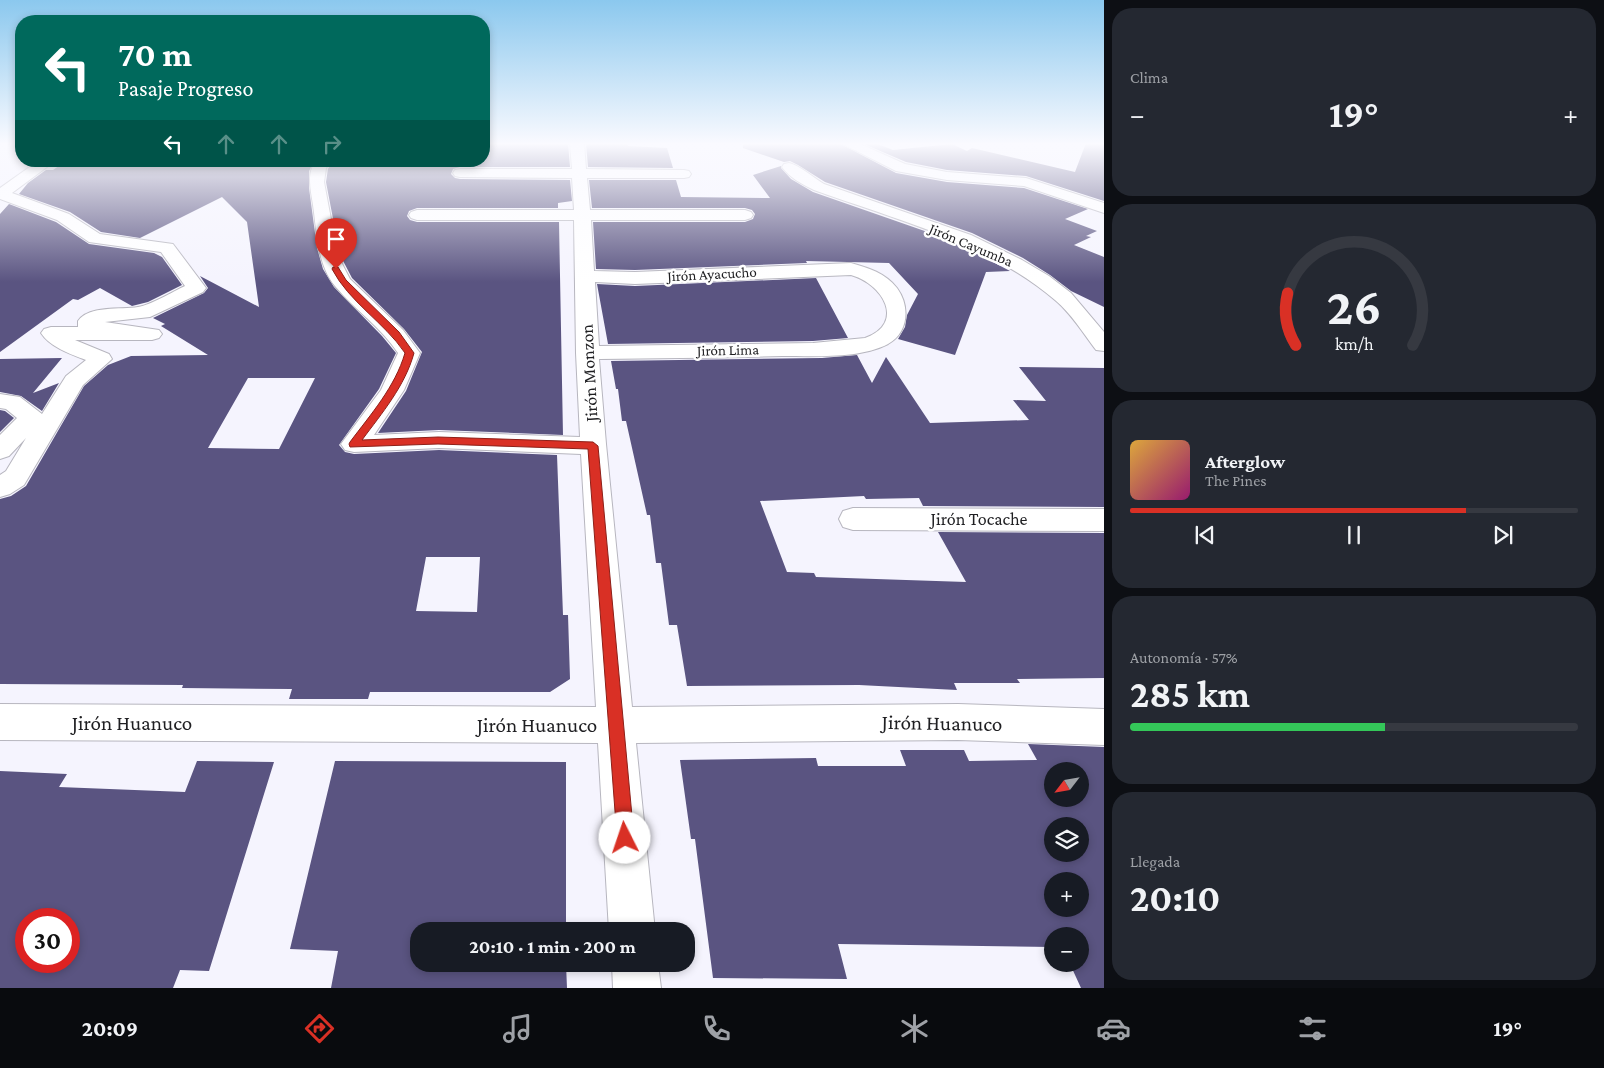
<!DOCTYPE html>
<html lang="es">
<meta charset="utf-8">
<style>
:root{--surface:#171b24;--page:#242831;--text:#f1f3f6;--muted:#9ea1a6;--line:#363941;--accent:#d93025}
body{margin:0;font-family:"Crimson Pro",serif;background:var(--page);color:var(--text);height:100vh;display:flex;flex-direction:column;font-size:19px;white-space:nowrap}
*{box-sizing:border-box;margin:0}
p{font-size:16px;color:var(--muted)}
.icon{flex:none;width:28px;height:28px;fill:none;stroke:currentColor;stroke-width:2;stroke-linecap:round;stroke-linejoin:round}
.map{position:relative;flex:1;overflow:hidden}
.panel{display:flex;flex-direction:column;gap:8px;padding:8px;background:#0d0f14;width:500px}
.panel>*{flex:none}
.top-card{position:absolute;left:15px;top:15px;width:475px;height:152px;border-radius:20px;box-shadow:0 2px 8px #0003;background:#00695c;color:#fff;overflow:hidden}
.needle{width:32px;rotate:239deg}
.controls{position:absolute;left:1044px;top:762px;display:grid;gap:10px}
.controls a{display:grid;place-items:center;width:45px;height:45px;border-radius:50%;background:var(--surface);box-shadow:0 2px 8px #0003;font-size:25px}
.speed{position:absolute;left:15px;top:908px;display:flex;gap:10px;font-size:25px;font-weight:700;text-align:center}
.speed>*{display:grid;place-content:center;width:65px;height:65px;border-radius:50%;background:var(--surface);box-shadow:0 2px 8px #0003;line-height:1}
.speed .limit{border:8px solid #d22;background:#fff;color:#111}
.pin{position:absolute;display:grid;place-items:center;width:42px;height:42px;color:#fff;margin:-51px -21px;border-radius:50% 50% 50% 0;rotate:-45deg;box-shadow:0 0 5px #0007}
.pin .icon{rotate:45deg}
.me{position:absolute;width:55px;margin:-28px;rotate:356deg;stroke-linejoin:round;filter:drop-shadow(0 0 4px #0008)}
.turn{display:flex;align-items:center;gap:18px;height:105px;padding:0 20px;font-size:22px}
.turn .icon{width:65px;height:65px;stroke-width:2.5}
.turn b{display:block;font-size:35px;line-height:42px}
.lanes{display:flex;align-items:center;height:48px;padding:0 20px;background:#0003;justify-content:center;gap:25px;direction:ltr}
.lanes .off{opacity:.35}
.big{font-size:38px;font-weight:700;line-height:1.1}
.panel .tile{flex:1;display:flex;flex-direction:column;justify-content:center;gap:8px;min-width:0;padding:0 18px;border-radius:20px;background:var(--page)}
.panel .dial{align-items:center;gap:0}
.dial svg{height:130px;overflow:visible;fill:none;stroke:var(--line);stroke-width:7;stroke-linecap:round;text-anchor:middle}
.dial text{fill:var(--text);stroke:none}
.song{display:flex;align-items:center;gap:15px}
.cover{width:60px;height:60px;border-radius:8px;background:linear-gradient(135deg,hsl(40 70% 55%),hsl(320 70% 35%))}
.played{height:5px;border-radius:2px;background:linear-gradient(90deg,var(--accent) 75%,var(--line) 75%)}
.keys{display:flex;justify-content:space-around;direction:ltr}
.heat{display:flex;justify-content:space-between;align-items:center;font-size:28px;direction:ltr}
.charge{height:8px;border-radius:4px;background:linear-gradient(90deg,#34c759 57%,var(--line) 0)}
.trip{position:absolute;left:410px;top:922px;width:285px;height:50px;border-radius:20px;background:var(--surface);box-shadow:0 2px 8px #0003;font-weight:700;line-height:50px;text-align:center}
.menu{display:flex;height:80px;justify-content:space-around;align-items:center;background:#090b0e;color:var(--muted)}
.menu .icon{width:35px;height:35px}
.menu .selected{color:var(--accent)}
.menu b{font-size:22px;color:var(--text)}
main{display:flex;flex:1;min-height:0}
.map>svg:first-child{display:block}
.building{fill:#5a5481;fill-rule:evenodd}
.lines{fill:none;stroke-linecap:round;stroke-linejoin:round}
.minor-casing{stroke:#b7b6bf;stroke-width:2}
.minor{fill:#fff;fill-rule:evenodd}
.route{fill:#d93025;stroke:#8d1f18}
.labels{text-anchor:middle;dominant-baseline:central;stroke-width:5;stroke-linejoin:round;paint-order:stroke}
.far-street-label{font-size:15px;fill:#1f1f22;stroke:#fff}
.street-label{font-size:18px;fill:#1f1f22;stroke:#fff}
.near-street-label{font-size:21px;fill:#1f1f22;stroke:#fff}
</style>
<main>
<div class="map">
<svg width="1104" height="988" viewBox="0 0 1104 988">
<rect width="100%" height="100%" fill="#f5f4fe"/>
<!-- building -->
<g class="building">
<polygon points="484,143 568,143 570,167 460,167 453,169 451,174 455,178 460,179 570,180 572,201 558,203 558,208 417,208 409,211 407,216 410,220 417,222 559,222 563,435 439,430 378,433 406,391 422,352 404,329 352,278 340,255 326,182 328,169 333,161 484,162"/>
<polygon points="586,143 627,143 628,146 667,148 673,168 588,167"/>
<polygon points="743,143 839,143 896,173 947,182 1024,188 1088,209 1065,219 1097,231 1086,236 1091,237 1074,245 1104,257 1104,307 1071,291 1050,275 1023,258 972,233 825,182 798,165 790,161 784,162 743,148"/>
<polygon points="875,143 893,150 952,144 967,151 972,148 1075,172 1086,143 1104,143 1104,201 1026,176 947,170 906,162 864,144"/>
<path d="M66 161H314L309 171V188L317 248 323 269 334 287 382 336 396 353 379 389 339 445 345 452 354 454 439 450 557 455 563 615H568L570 679 550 692H370L368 699H289L292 689 182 688 183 685 0 684V499L11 496 26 486 84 386 108 365 131 356 208 355 161 326 165 324 153 318 204 293 208 288 200 276 259 307 247 222 222 197 140 238 101 232 70 212 19 194 28 183 46 170H53ZM248 378H315L279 449 208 448ZM426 557H480L477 612 416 611Z"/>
<polygon points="781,166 781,168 791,179 813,192 939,236 970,250 1010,271 986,272 955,355 898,339 905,327 907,315 918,294 889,263 806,261 807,263 635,270 596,269 593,222 745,222 753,219 755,214 752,210 745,208 592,208 589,180 676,180 681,197 770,198 753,175"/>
<polygon points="9,204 56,222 89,244 154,253 162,257 182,285 148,302 132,306 100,288 78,300 73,299 0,352 0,214"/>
<polygon points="816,278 848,338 813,341 608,344 597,284 635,286"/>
<polygon points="857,355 872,383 886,357 930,423 1029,420 1013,400 1046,401 1019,367 1104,368 1104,507 923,506 919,498 866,499 864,496 760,501 787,572 814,573 816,577 966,582 938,532 1104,533 1104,678 1017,679 1020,683 954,683 957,690 859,685 687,686 677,625 669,625 661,563 656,563 650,515 647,515 626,421 622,421 618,389 616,389 611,361 822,358"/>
<polygon points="62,358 33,393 59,383 42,411 21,396 0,392 0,359"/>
<polygon points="0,410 5,411 14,418 0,432"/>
<path d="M1028 744 1104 747V988H1081L1070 964H1080V936H1052V947L838 944 847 979 713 978 695 839H691L680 760 816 758 818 766H906L900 750H964L969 761 1037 760ZM1052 771H1080V799H1052ZM1052 826H1080V854H1052ZM1052 881H1080V909H1052Z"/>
<path d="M197 761 274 762 209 971 180 970 173 988H0V771L67 774 59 787 185 792ZM26 919H69V961H26Z"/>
<polygon points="335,761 566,762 566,931 419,931 419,964 566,964 567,988 331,988 338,951 290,949"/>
</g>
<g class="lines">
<!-- minor casing -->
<g class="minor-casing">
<g id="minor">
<path d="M570 143H584L586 169 684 170 689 171 691 174 689 177 684 178H587L590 210H745L751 212 753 215 751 218 745 220H591L594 271 635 272 851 263C869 268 885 273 897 288 910 306 909 332 888 344 860 359 813 356 782 356 721 358 660 358 599 359L606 444 632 707 958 704 1104 709V745L958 740 636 743 655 931H609L598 743 0 740V704L596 707 581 454 439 448 354 452 345 450 341 444 381 390 398 353C381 327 355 310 335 286 317 264 317 232 313 205 311 191 306 173 316 161H331L326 168 324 182 338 256 350 279 403 330 420 353 404 390 374 435 439 432 580 437 576 353 574 220H417L411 218 409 215 411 212 417 210H574L572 178 460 177 455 176 453 173 455 170 460 169H572ZM851 275C883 284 906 323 865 338L813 343 599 346 595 282 635 284Z"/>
<polygon points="841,143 858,143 905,164 947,172 1026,178 1104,203 1104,213 1024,186 947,180 896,171"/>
<path d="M38 161H55L12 193 69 214 100 234 173 244 206 288 203 292 150 317 105 322 159 330 162 334 159 338 152 340H75L109 354 112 359 83 385 24 485 10 494 0 497V475L6 471 26 438 9 456 0 459V435L17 418 6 409 0 408V394L20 397 42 414 66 376 86 360C70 354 50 347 41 333L44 329 51 327H78V321C89 305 121 310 138 307 151 305 172 292 185 286L161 252 89 242 57 220 0 199V188Z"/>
<path d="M789 163C799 165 814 178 824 184L971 235 1022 260 1049 276 1071 293 1104 332V351L1096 350C1083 333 1071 313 1055 300 989 243 894 219 814 190 802 184 790 178 782 167L784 164Z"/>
<polygon points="853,508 1104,509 1104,531 853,530 843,527 839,519 843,511"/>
<polygon points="612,964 658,964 661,988 613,988"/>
</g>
</g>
<!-- minor -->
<use href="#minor" class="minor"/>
</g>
<!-- sky -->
<linearGradient id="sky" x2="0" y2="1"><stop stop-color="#8bc8ee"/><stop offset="0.51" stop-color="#fafaff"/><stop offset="1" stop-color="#fafaff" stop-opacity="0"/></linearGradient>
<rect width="1104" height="282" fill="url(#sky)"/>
<!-- route -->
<path class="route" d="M333 267H338L346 280 399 332 414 353C405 386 382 413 362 440L438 437 593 442 598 446 634 838 631 844 625 846 619 844 617 838 588 449 438 444 350 447 349 444 350 442C371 414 395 387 405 353 384 322 349 302 332 269Z"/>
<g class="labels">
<!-- far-street labels -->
<g class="far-street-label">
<text transform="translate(971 245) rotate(23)">Jirón Cayumba</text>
<text transform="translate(712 274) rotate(-3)">Jirón Ayacucho</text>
<text transform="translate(728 350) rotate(-1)">Jirón Lima</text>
</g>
<!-- street labels -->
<g class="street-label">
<text transform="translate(589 373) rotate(-93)">Jirón Monzon</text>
<text x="979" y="519">Jirón Tocache</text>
</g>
<!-- near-street labels -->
<g class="near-street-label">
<text x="132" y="723">Jirón Huanuco</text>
<text transform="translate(942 723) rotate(1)">Jirón Huanuco</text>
<text x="537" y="725">Jirón Huanuco</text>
</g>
</g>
</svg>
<div class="controls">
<a><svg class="needle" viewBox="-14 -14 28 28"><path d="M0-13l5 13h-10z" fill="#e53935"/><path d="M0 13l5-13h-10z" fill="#9ea1a6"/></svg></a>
<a><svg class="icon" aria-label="layers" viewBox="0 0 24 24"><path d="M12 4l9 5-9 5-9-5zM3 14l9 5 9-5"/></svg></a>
<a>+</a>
<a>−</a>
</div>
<div class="speed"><div class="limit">30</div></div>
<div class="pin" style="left:336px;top:269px;background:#d93025"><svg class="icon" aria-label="arrive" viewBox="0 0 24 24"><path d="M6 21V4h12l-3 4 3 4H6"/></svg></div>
<svg class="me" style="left:625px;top:838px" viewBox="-20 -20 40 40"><circle r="19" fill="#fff"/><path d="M0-13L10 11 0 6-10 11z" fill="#d93025"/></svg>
<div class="trip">20:10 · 1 min · 200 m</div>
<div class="top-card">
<div class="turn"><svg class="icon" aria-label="left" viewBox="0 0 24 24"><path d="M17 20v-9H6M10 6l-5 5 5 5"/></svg><div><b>70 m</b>Pasaje Progreso</div></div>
<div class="lanes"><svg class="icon" aria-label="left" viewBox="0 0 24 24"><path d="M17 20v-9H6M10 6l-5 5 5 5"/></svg><svg class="icon off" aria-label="ahead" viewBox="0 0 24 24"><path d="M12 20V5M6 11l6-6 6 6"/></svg><svg class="icon off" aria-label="ahead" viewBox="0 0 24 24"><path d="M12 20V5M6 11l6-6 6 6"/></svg><svg class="icon off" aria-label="right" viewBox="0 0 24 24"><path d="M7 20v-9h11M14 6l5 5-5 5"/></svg></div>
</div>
</div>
<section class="panel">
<div class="tile"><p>Clima</p>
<div class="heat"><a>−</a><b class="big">19°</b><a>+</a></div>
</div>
<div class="tile dial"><svg viewBox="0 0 100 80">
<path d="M14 69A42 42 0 1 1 86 69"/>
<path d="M14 69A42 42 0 0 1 9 37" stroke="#d93025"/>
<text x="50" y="56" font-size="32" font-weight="700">26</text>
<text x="50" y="72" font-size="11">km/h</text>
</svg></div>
<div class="tile">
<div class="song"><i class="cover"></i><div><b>Afterglow</b><p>The Pines</p></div></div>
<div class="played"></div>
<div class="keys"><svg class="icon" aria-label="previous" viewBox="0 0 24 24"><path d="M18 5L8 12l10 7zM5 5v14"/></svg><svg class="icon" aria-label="pause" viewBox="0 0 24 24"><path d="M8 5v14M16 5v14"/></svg><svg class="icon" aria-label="next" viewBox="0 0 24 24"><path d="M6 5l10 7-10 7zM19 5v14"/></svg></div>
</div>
<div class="tile"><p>Autonomía · 57%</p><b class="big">285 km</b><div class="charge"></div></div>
<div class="tile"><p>Llegada</p><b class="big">20:10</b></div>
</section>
</main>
<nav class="menu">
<b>20:09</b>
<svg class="icon selected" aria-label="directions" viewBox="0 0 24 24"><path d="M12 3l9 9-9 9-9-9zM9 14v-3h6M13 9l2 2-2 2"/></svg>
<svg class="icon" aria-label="music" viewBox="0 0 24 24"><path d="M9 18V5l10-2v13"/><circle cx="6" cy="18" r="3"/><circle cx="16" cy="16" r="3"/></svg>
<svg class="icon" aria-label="phone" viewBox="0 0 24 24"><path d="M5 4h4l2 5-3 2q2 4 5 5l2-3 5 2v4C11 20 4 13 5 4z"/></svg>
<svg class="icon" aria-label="climate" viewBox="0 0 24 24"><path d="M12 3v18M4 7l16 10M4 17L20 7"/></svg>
<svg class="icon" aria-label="car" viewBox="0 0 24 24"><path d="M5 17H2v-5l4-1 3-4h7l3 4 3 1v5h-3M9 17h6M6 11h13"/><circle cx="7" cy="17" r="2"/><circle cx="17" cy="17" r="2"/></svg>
<svg class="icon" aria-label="filters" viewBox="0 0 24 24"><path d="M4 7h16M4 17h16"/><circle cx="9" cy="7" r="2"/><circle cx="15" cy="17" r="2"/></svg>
<b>19°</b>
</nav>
